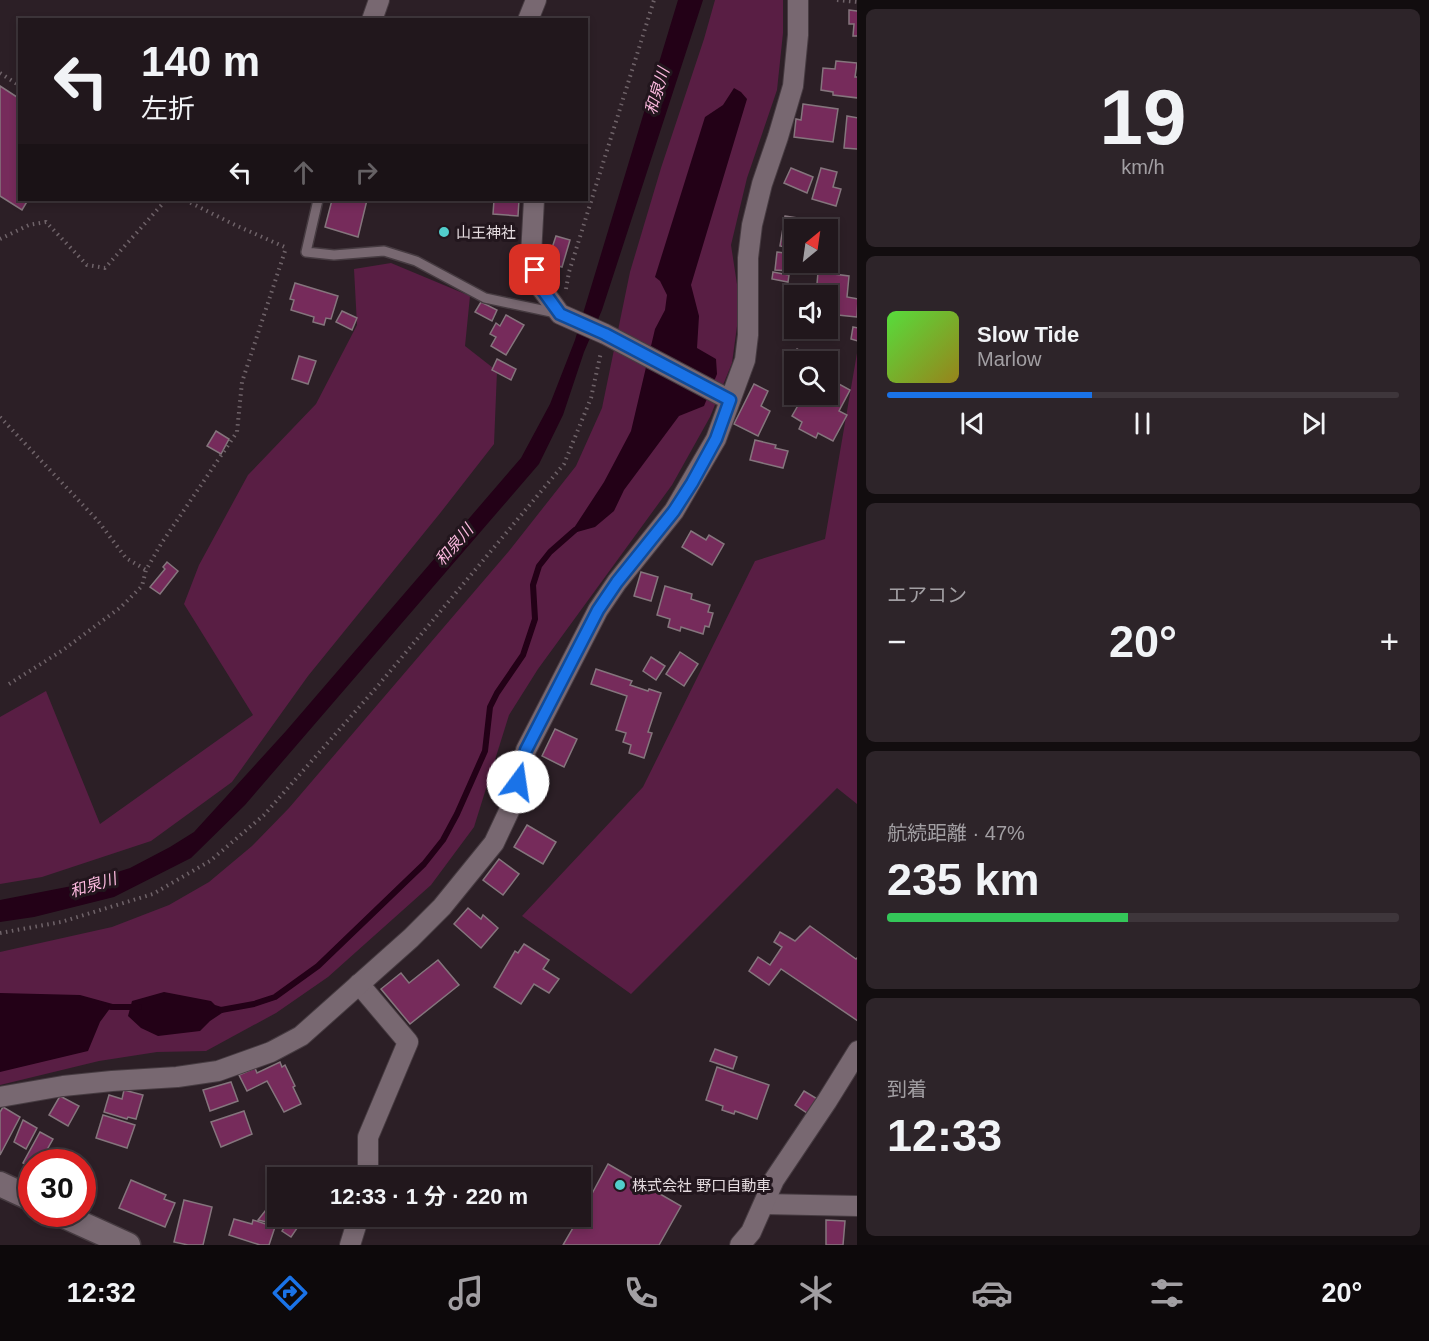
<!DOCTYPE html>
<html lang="ja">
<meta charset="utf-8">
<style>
:root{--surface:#21171c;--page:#2d2429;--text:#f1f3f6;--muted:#a29fa3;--line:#3e363b;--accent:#1a73e8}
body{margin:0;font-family:Arial,"Noto Sans JP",sans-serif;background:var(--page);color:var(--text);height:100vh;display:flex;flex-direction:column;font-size:22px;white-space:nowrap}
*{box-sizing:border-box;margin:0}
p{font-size:20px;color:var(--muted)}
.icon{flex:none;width:33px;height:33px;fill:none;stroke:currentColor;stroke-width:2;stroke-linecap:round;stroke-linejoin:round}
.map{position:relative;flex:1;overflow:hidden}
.side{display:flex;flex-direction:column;gap:9px;padding:9px;background:#120d0f;width:572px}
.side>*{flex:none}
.top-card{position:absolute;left:18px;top:18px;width:570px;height:183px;border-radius:0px;box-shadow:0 3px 9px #0003,0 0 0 2px var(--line);background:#21171c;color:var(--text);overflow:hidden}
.needle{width:39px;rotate:29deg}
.buttons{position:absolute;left:784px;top:219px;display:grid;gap:12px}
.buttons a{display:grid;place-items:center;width:54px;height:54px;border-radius:0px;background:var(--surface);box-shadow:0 3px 9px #0003,0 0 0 2px var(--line);font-size:30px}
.speed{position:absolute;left:18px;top:1149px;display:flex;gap:12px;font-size:30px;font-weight:700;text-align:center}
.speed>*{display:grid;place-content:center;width:78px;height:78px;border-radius:50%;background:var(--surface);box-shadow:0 3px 9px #0003,0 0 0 2px var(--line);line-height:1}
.speed .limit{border:9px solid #d22;background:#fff;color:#111}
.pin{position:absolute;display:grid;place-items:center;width:51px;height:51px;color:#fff;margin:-26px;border-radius:12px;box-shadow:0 3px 9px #0006}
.me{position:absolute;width:66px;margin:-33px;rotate:14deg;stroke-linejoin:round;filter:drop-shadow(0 0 4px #0008)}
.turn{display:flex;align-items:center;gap:21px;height:126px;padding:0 24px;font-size:27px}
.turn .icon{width:78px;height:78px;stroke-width:2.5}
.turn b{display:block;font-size:42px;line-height:51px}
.lanes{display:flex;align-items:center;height:57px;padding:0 24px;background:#0003;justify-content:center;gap:30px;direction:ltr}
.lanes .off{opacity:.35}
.big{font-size:45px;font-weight:700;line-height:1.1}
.side .card{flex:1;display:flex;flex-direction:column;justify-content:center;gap:9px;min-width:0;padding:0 21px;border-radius:9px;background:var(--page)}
.side .dial{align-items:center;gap:0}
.dial b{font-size:78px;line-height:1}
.song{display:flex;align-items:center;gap:18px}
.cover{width:72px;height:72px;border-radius:9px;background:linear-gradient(135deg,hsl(110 70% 55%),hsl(50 70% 35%))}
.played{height:6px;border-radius:3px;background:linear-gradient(90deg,var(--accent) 40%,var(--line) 40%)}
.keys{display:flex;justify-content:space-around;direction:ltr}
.heat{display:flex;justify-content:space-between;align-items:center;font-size:33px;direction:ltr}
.charge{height:9px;border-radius:4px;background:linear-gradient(90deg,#34c759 47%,var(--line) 0)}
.trip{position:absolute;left:267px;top:1167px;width:324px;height:60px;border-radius:0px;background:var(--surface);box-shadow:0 3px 9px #0003,0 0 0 2px var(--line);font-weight:700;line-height:60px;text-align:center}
.tab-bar{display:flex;height:96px;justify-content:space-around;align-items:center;background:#0d090b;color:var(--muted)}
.tab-bar .icon{width:42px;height:42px}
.tab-bar .active{color:var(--accent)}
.tab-bar b{font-size:27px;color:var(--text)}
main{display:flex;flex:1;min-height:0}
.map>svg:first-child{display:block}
.green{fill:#591e44}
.water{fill:#230117}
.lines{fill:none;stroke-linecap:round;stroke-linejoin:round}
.stream{stroke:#230117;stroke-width:6}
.building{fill:#762b5b;stroke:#85757d;stroke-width:1.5}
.service-casing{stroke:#463b41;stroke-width:12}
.minor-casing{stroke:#463b41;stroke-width:22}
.tertiary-casing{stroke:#463b41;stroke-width:27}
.path{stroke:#6f6369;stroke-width:4;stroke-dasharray:1.5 4.5;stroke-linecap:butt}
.service{stroke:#786871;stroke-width:9}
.minor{stroke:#786871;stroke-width:20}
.tertiary{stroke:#786871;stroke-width:24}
.route-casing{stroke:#114b97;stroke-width:15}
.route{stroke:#1a73e8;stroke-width:10}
.poi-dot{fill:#52cdcc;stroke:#22161d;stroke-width:2}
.labels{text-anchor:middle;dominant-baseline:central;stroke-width:6;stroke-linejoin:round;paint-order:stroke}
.poi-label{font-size:15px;fill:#e4dbdf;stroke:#22161d;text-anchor:start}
.water-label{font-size:16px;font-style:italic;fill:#fbb9de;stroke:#22161d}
</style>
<main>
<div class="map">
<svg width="858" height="1245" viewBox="0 0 858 1245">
<rect width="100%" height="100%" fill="#2c1f26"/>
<!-- green -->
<g class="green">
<polygon points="715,0 783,0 783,33 777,90 747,178 731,245 740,304 732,363 710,417 672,485 538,669 509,715 474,827 431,885 328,977 276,1013 206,1051 157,1052 99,1061 0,1085 0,952 112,927 169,905 209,882 252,846 289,808 509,551 576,466 602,408 630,272 661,168 704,39"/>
<polygon points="391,263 470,296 465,346 497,371 494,444 441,512 308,676 232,782 151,841 42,877 0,884 0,717 46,691 100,824 253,715 184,604 199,565 248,475 316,404 357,325 354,269"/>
<polygon points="857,353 857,804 837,788 631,994 522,916 643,787 755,561 825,539"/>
</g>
<!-- water -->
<g class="water">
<polygon points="678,0 703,0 602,310 584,352 563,415 539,464 245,805 191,858 114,897 34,917 0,922 0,900 77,885 130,868 170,847 194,832 286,731 521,458 550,404 575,340"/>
<polygon points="734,88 741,92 747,99 691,285 699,316 697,348 716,359 717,374 704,406 679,416 624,490 614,511 595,527 570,534 604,482 631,431 655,329 665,310 667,295 660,281 655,277 705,117 723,105"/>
<polygon points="164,992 211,1001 215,1005 228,1009 210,1021 200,1031 158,1036 141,1028 128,1016 132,1001"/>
<polygon points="0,993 80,995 120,1006 111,1007 100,1022 88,1051 0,1072"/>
</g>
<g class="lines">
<!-- stream -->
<g class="stream">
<polyline points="111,1007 139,1007"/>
<polyline points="221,1010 254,1004 275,997 318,966 424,864 443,840 457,814 485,751 490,707 497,693 523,655 535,619 533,585 539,566 550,552 575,530"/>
</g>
</g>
<!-- building -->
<g class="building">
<polygon points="849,10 858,11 858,36 853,36 854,24 849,24"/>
<polygon points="836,61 857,63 855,77 858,77 858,98 833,95 833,92 821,90 823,68 835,69"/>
<polygon points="0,86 20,99 20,200 28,200 22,210 0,196"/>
<polygon points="803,104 838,109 833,142 794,137 796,119 801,120"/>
<polygon points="847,116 858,118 858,149 844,148"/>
<polygon points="791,168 813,177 807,193 784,183"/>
<polygon points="821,168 837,172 833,187 841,189 836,206 812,199"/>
<polygon points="332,200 367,200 358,237 325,227"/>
<polygon points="494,200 519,200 518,216 493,214"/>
<polygon points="785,216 810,220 809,230 795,230 795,249 780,246"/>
<polygon points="556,236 570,240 562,267 547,263"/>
<polygon points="777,252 792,254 790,271 775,270"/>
<polygon points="773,272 789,275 788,282 772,279"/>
<polygon points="818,272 849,276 847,297 858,299 857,317 828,314 828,296 816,296"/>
<polygon points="295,283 338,296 331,319 326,318 324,325 313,322 314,317 291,310 294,300 290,299"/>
<polygon points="481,302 497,310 492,321 475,312"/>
<polygon points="342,311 357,318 352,330 336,322"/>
<polygon points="506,315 524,325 506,355 491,346 496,337 490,334 496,323 500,326"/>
<polygon points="853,327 858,328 858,341 851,339"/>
<polygon points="797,349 819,362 795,362 795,379 784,373"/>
<polygon points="299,356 316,361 308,384 292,379"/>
<polygon points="497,359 516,369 511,380 492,370"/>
<polygon points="828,378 850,390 839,411 847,415 833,441 818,433 816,438 799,429 802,422 792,416 800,402 804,404 809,394 828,394"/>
<polygon points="754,384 768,391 761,406 770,411 758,436 734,424"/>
<polygon points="216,431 229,439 221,454 207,446"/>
<polygon points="755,440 776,445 775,448 788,451 783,468 750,460"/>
<polygon points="691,531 706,540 709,535 724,544 712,565 682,547"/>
<polygon points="167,562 178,571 160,594 150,587 165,569 163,567"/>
<polygon points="641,572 658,577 651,601 634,596"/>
<polygon points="665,586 692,594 691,599 710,605 708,612 713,613 709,627 705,626 703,634 681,627 680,631 668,627 670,619 657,615"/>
<polygon points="680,652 698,664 684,686 666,674"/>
<polygon points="651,657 665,666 656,680 643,671"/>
<polygon points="596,669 632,681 630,685 648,691 649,689 661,693 648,732 652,733 644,758 629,753 631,745 623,742 626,733 616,730 627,696 591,684"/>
<polygon points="555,729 577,739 564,767 542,756"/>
<polygon points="527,825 556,842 543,864 514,847"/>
<polygon points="499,859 519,874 503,895 483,880"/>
<polygon points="468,908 481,919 483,915 498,928 481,948 454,924"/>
<polygon points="810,926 856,959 858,957 858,1021 781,969 769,985 749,971 758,957 770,965 782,947 774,942 780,932 795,941"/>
<polygon points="524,944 549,960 543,969 559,979 549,993 534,984 521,1004 494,987 515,951 518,953"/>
<polygon points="438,960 459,985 410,1024 381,989 401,973 409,983"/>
<polygon points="715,1049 737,1057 733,1069 710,1061"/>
<polygon points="280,1062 282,1067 285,1065 295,1086 293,1087 301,1104 284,1112 267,1081 247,1091 239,1075 255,1068 257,1073"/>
<polygon points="717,1067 769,1085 757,1119 735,1111 734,1114 722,1110 723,1106 706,1100"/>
<polygon points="231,1082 238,1101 210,1111 203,1090"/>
<polygon points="124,1090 143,1095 136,1119 128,1117 127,1119 104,1112 109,1095 122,1099"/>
<polygon points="804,1091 819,1100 810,1115 795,1105"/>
<polygon points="60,1096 79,1106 68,1126 49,1115"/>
<polygon points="3,1107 20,1117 0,1155 0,1112"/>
<polygon points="244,1111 252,1134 221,1147 211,1122"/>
<polygon points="103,1115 135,1125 127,1148 96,1138"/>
<polygon points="23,1120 37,1128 26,1149 14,1142"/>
<polygon points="40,1132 53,1139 40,1162 32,1162 32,1167 23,1163"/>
<polygon points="608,1164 681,1206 659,1245 563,1245 580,1216"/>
<polygon points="131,1180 166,1195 164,1199 175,1203 165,1227 119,1208"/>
<polygon points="184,1200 212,1207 203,1245 188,1245 174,1242"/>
<polygon points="269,1206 278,1208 278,1216 281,1216 275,1224 258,1220"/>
<polygon points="291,1216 296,1216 302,1221 291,1237 282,1231"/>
<polygon points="234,1219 252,1224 253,1220 275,1227 269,1245 260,1245 229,1235"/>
<polygon points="826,1220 845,1221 843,1245 826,1245"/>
</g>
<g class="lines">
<!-- service casing -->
<g class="service-casing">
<polyline id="service" points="318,200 306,252 334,255 384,251 416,261 485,298 556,313"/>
</g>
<!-- minor casing -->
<g class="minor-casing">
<g id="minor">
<polyline points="372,20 379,0"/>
<polyline points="528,20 536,0"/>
<polyline points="534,200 531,255 539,285 560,314 605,334 730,400"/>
<polyline points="359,984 408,1042 368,1137 368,1178"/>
<polyline points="0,1097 63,1086 112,1081 177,1077 218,1071 271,1052 301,1036 411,938 442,907 494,843 510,809 526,750 598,610 617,582 674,511 716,439 745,360 748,335 748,258 752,225 762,184 778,137 793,86 798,35 798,0"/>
<polyline points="764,1204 858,1206"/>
<polyline points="350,1245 359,1216"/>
<polyline points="740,1245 751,1232 774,1180 827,1101 858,1051"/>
</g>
</g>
<!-- tertiary casing -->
<g class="tertiary-casing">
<g id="tertiary">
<polyline points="0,1184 32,1199"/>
<polyline points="60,1214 128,1245"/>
</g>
</g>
<!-- path -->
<g class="path">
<polyline points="837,0 858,2"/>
<polyline points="0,73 20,86"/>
<polyline points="185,200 235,225 287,248"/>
<polyline points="0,239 29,225 46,222 87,265 105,268 166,200"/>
<polyline points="566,289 569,272 654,0"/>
<polyline points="0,417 98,521 126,558 146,570"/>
<polyline points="9,684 63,650 121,607 142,586 146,570 161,544 237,432 242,382 286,248"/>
<polyline points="0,933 61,922 153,894 210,861 264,815 376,688 564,464 591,398 601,352"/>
</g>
<!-- service -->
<use href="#service" class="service"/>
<!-- minor -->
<use href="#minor" class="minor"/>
<!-- tertiary -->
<use href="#tertiary" class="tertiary"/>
</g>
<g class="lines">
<!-- route casing -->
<g class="route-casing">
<polyline id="route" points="518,782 526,750 598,610 617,582 674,511 692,483 716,439 730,400 605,334 560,314 539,285 535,270"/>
</g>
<!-- route -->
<use href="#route" class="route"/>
</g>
<!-- markers -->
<g class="poi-dot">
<circle cx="444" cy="232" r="6"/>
<circle cx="620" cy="1185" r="6"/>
</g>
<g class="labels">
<!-- poi labels -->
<g class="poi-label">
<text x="456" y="232">山王神社</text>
<text x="632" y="1185">株式会社 野口自動車</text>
</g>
<!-- water labels -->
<g class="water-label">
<text transform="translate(657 91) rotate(-73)">和泉川</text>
<text transform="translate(454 545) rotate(-49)">和泉川</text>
<text transform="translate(93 885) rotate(-17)">和泉川</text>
</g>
</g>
</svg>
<div class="buttons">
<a><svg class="needle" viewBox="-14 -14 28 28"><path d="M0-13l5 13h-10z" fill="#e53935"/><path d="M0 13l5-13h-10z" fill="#a29fa3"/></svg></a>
<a><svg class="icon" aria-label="sound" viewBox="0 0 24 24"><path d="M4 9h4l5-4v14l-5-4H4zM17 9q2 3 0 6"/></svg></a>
<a><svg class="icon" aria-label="search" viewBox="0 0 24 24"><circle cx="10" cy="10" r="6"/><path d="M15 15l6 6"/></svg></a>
</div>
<div class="speed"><div class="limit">30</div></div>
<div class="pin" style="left:535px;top:270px;background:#d93025"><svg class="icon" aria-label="arrive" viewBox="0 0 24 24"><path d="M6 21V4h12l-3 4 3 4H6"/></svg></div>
<svg class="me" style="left:518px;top:782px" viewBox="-20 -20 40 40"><circle r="19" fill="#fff"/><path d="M0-13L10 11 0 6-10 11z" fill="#1a73e8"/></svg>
<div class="trip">12:33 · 1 分 · 220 m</div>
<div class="top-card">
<div class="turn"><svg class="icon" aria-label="left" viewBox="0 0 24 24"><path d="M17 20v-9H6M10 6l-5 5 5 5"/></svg><div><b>140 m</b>左折</div></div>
<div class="lanes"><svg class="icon" aria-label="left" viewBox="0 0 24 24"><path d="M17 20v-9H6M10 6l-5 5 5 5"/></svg><svg class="icon off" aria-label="ahead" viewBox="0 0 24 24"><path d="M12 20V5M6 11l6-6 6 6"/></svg><svg class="icon off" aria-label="right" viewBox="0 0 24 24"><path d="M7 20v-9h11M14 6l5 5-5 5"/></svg></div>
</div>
</div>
<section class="side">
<div class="card dial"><b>19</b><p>km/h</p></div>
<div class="card">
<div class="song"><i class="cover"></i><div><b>Slow Tide</b><p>Marlow</p></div></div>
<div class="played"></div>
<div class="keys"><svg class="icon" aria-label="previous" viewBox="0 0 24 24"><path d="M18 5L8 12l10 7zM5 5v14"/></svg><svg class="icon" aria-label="pause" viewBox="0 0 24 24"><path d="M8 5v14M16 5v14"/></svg><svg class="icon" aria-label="next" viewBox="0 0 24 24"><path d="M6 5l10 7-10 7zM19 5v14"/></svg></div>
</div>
<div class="card"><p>エアコン</p>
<div class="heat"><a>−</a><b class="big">20°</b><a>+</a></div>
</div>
<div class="card"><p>航続距離 · 47%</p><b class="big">235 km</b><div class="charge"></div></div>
<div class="card"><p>到着</p><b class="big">12:33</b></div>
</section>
</main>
<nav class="tab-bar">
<b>12:32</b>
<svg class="icon active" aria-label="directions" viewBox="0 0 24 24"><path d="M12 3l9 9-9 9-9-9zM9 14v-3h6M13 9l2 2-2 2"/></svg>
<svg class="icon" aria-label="music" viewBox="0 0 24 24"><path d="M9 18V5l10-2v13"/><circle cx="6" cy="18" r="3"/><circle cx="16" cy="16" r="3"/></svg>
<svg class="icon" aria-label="phone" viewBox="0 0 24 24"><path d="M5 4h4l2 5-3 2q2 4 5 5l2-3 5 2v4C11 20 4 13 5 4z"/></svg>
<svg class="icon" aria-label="climate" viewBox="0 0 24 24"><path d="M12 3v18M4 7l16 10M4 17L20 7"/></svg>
<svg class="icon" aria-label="car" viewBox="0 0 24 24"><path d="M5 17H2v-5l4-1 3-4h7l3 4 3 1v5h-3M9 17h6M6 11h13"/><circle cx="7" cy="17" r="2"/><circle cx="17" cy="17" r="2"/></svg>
<svg class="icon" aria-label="filters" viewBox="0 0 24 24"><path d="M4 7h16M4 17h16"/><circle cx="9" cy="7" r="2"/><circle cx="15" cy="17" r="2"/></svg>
<b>20°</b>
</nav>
